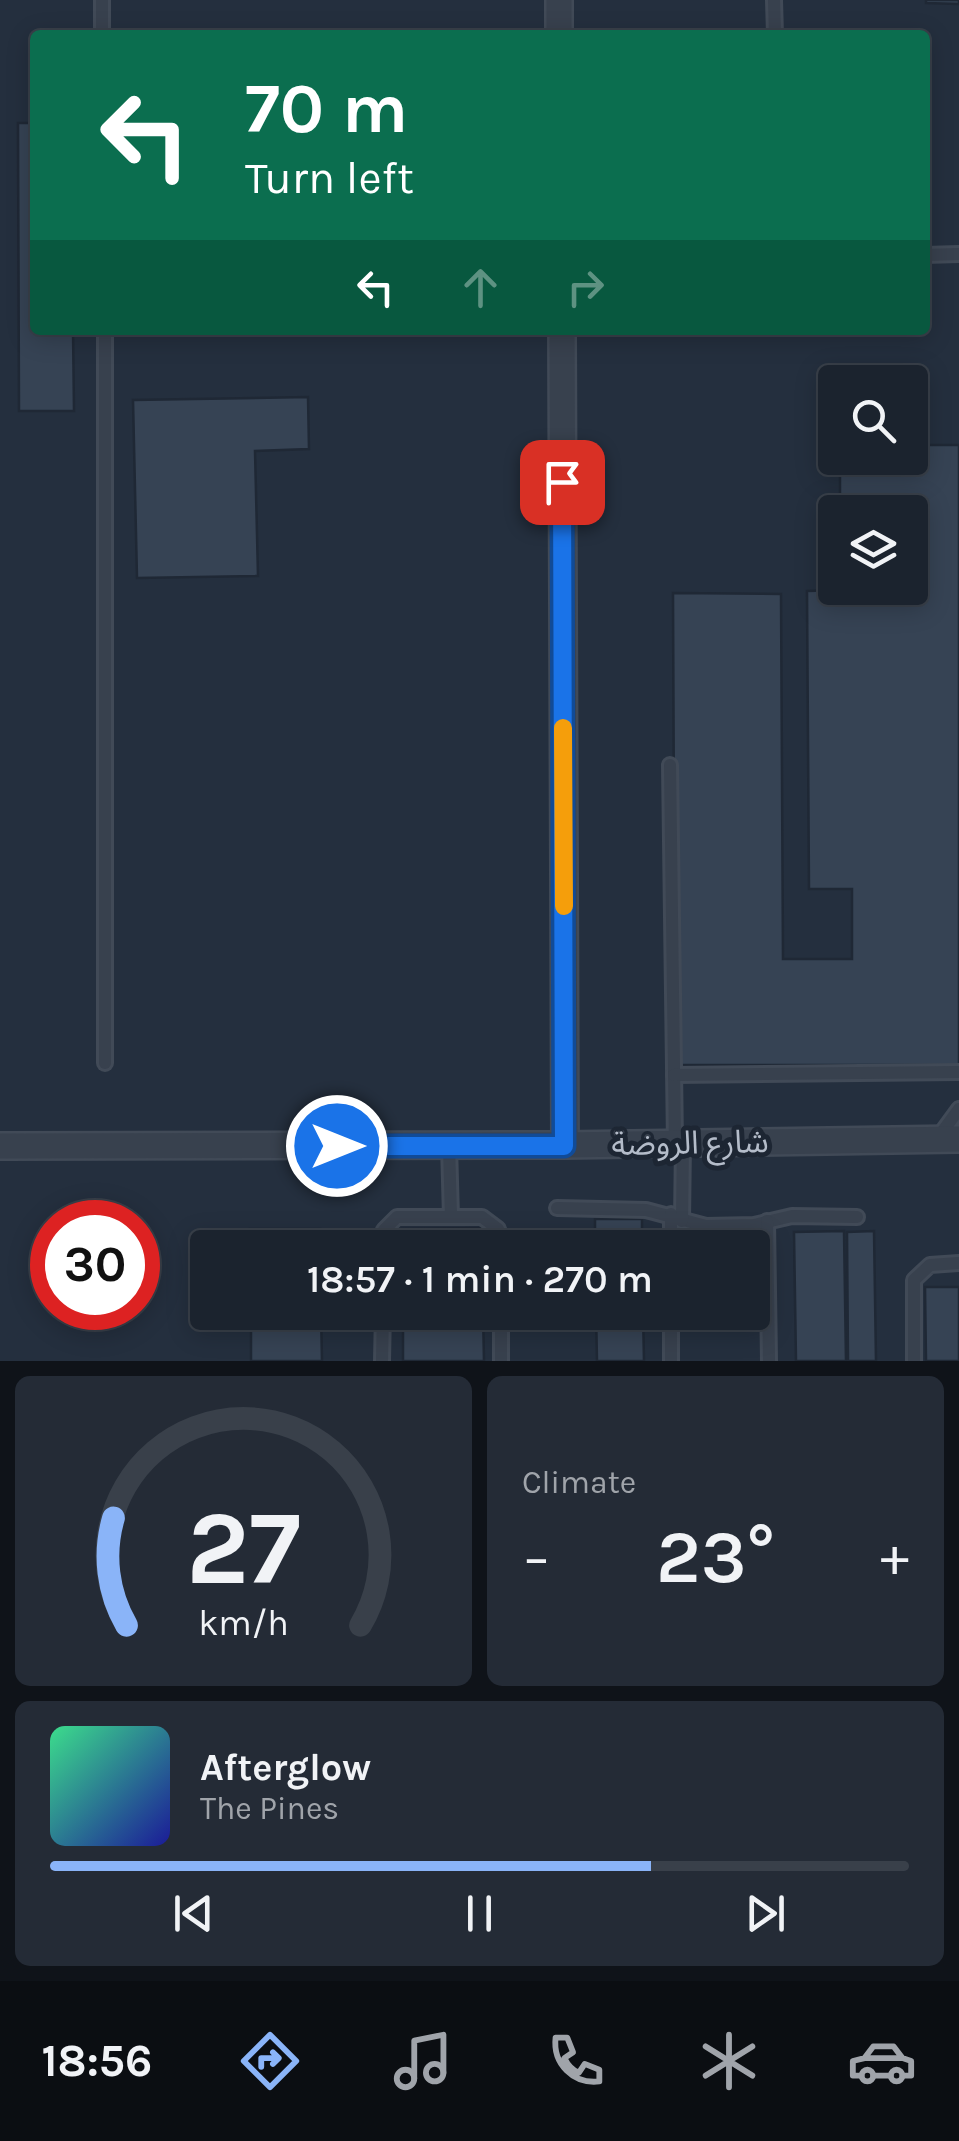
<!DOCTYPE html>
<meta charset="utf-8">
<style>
:root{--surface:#1b232e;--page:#242b36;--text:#f1f3f6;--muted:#a0a4aa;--line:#39404a;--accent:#8ab4f8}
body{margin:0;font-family:Karla,"Noto Sans Arabic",sans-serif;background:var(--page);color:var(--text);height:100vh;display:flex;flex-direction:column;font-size:38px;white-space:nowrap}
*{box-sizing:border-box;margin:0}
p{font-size:32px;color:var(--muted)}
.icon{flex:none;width:55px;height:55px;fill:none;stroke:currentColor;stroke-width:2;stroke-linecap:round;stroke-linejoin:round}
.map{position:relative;height:1361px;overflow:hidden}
.side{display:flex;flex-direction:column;gap:15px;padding:15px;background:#0f1319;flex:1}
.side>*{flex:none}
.guide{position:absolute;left:30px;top:30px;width:900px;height:305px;border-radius:10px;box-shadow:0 5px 25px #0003,0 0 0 2px var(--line);background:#0b6e4f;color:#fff;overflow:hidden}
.tools{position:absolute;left:818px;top:365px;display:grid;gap:20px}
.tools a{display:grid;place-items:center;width:110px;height:110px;border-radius:10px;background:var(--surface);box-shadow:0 5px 25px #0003,0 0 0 2px var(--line);font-size:50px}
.speed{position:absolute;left:30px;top:1200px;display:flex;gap:20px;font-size:50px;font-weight:700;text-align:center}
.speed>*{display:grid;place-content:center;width:130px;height:130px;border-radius:50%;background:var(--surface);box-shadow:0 5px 25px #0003,0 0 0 2px var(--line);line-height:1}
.speed .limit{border:15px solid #d22;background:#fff;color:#111}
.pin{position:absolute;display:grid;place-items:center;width:85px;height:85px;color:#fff;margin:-42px;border-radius:20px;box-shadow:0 5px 15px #0006}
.me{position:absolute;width:110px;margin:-55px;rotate:90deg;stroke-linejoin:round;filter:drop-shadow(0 0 8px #0008)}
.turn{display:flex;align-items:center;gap:35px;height:210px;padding:0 50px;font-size:45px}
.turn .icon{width:130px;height:130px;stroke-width:2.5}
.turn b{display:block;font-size:70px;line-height:85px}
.lanes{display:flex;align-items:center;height:95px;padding:0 50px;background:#0003;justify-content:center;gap:50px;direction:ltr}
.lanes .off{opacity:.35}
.big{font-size:75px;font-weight:600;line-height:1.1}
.side .tile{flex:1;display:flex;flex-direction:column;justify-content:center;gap:15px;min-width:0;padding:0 35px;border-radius:15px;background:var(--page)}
.side .dial{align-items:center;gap:0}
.dial svg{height:260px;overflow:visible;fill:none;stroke:var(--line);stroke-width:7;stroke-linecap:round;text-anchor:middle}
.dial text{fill:var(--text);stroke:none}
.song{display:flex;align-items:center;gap:30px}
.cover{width:120px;height:120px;border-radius:15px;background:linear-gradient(135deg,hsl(150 70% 55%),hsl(240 70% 35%))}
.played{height:10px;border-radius:5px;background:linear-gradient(90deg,var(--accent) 70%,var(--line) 70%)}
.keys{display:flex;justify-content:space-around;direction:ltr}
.heat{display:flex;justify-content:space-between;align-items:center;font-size:55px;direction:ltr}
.side .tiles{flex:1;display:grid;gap:15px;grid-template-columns:1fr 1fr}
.tile:last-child{grid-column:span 2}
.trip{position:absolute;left:190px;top:1230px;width:580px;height:100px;border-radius:10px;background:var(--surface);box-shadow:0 5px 25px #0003,0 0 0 2px var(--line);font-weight:600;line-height:100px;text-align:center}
.menu{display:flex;height:160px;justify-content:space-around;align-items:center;background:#0b0e12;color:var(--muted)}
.menu .icon{width:70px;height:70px}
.menu .active{color:var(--accent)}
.menu b{font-size:45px;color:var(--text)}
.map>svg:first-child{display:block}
.building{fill:#364354;stroke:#1f2835;stroke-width:2.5}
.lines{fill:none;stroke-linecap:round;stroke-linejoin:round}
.lane-casing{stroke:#414a57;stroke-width:18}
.street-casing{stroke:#414a57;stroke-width:30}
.lane{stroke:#38414e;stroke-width:12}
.street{stroke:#38414e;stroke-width:25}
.route-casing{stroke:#114b97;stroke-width:25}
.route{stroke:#1a73e8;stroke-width:18}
.slow{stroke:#f59e0b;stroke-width:18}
.labels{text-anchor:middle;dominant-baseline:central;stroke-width:10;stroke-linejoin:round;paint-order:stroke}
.street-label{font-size:32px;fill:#b4bcc9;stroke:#1d2633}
</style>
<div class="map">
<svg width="959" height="1361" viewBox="0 0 959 1361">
<rect width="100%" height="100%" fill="#242f3e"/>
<!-- building -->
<g class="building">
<polygon points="926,0 959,0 959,4 926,3"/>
<polygon points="18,123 35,123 35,330 73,330 74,411 19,411"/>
<polygon points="308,397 309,449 255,451 258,576 137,578 133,400"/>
<polygon points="910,445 959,445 959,1065 675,1065 673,593 781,594 783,959 852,959 852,889 809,889 807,591 910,588 910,512 840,512 840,458 910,458"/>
<rect x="595" y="1219" width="47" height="29"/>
<polygon points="482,1228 482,1248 402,1248 402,1229"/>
<rect x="250" y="1229" width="70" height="19"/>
<polygon points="844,1231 846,1361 796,1361 794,1232"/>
<polygon points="874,1231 876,1361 848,1361 847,1232"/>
<polygon points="925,1287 959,1287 959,1361 926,1361"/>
<polygon points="251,1312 321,1312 322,1361 251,1361"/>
<polygon points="403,1312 483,1312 484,1361 403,1361"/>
<polygon points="596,1312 643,1312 644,1361 597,1361"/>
</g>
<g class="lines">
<!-- lane casing -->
<g class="lane-casing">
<g id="lane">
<polyline points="102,0 102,35"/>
<polyline points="774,0 775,35"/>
<polyline points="925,255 959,254"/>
<polyline points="105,330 105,1063"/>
<polyline points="670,765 675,1144"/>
<polyline points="674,1075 959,1072"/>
<polyline points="937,1139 959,1109"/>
<polyline points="449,1146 451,1217"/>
<polyline points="557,1208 646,1210 706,1226 754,1225 792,1216 857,1217"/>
<polyline points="682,1221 683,1143"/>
<polyline points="767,1221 769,1361"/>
<polyline points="384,1248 384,1230 397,1217 482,1217 498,1229 501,1248"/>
<polyline points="671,1248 671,1214"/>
<polyline points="501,1312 501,1361"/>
<polyline points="382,1361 383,1312"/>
<polyline points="671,1361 671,1312"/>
<polyline points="914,1361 914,1280 930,1265 959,1263"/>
</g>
</g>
<!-- street casing -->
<g class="street-casing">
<g id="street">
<polyline points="559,0 559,35"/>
<polyline points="562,330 565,1145"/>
<polyline points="0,1146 565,1145 959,1139"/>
</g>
</g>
<!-- lane -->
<use href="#lane" class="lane"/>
<!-- street -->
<use href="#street" class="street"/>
</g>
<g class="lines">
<!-- route casing -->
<g class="route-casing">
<polyline id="route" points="337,1146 564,1146 562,482"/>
</g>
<!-- route -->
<use href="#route" class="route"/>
<!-- slow -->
<polyline class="slow" points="563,728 564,906"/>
</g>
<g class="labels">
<!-- street labels -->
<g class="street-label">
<text transform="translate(690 1143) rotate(-1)">شارع الروضة</text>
</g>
</g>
</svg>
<div class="tools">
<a><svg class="icon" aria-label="search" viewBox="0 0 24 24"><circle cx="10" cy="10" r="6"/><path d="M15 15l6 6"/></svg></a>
<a><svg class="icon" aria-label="layers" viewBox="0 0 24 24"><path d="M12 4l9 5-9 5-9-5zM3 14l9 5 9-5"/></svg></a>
</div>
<div class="speed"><div class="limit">30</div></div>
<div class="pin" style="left:562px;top:482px;background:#d93025"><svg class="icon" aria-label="arrive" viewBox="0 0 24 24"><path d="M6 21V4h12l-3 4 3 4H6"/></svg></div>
<svg class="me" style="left:337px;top:1146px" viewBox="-20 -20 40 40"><circle r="17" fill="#1a73e8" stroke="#fff" stroke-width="3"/><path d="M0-11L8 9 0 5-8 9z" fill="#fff"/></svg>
<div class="trip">18:57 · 1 min · 270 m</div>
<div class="guide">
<div class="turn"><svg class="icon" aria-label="left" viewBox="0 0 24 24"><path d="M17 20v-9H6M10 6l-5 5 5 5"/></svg><div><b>70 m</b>Turn left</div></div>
<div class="lanes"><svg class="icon" aria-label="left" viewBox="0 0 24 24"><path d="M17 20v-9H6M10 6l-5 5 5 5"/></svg><svg class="icon off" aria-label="ahead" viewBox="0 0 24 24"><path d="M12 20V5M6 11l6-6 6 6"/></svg><svg class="icon off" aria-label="right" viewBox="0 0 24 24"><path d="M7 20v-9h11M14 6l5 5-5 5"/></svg></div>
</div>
</div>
<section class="side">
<div class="tiles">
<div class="tile dial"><svg viewBox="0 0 100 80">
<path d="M14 69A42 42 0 1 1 86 69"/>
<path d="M14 69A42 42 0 0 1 10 36" stroke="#8ab4f8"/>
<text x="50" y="56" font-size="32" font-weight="700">27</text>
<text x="50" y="72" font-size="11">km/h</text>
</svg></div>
<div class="tile"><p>Climate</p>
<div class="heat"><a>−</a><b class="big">23°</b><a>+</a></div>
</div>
<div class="tile">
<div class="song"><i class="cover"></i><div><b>Afterglow</b><p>The Pines</p></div></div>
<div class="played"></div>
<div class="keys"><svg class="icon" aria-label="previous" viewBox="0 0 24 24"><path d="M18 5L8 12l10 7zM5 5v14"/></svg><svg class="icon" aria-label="pause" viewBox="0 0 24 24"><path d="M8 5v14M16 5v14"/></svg><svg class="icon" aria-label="next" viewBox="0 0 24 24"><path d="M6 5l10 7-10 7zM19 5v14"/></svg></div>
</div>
</div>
</section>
<nav class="menu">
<b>18:56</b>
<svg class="icon active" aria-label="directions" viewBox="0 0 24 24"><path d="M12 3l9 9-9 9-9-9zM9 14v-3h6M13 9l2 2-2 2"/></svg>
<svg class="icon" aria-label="music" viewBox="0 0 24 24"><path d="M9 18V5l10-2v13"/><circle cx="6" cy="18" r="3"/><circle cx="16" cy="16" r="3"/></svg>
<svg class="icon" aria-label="phone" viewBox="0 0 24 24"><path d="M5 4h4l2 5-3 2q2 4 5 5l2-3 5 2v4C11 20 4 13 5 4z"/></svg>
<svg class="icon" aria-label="climate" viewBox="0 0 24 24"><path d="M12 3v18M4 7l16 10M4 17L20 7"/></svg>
<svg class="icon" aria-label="car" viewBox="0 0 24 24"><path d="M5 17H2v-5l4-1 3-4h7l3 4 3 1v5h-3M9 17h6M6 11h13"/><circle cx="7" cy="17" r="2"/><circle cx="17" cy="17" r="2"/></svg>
</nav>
